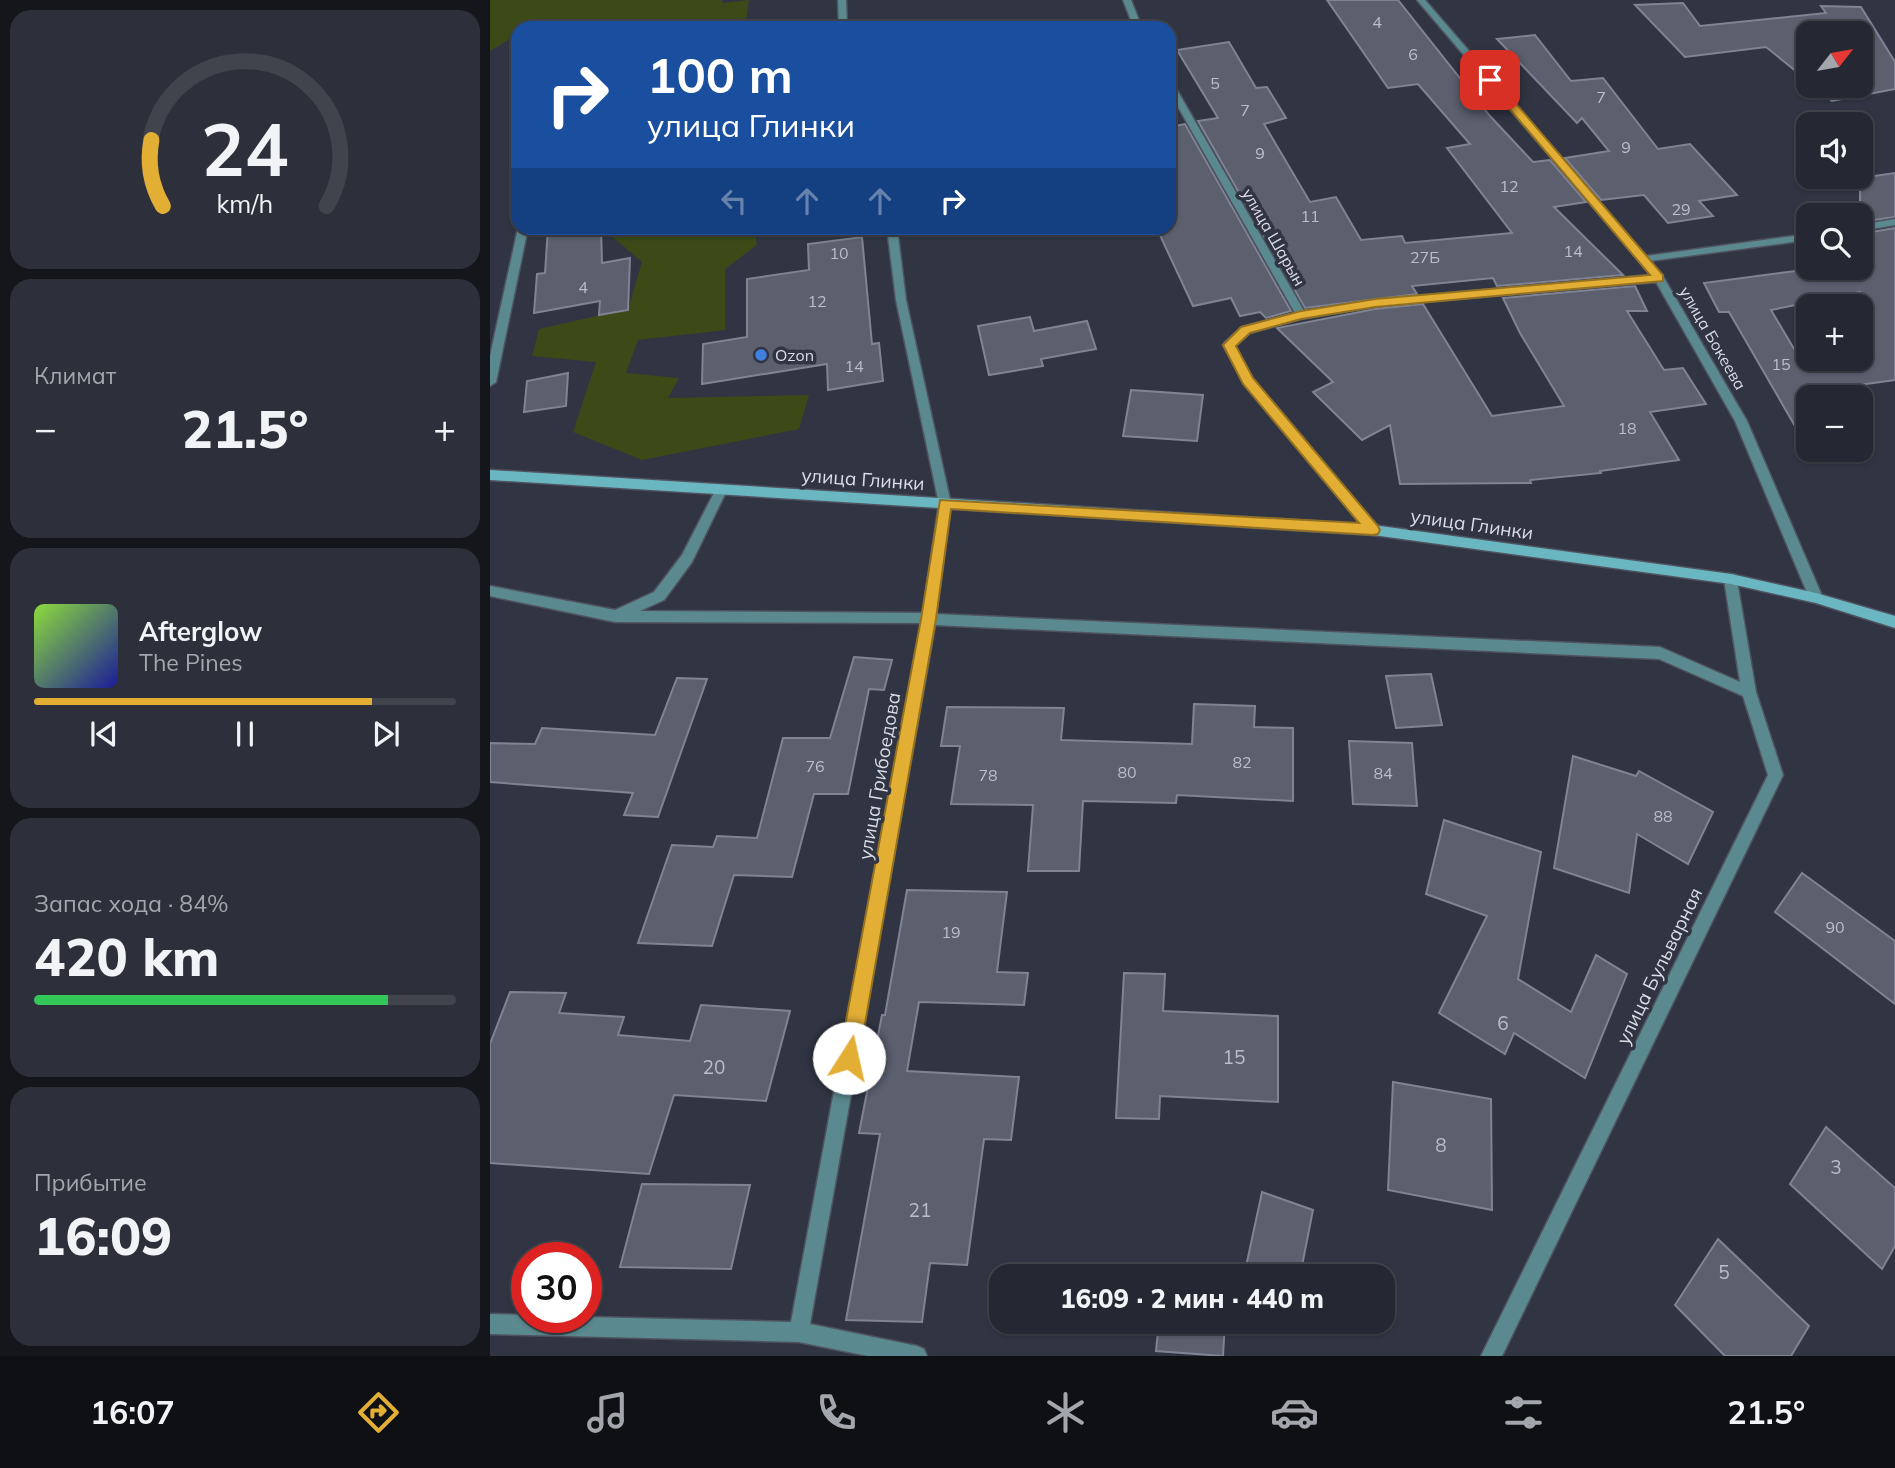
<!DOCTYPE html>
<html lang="ru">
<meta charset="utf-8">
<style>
:root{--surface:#252832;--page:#2d303a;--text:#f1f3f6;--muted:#a3a6ac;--line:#42444d;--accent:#e2ae34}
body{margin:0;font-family:Mulish,sans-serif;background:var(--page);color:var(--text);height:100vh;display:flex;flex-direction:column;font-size:26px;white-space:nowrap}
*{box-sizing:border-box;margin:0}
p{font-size:23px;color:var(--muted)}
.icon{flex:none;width:38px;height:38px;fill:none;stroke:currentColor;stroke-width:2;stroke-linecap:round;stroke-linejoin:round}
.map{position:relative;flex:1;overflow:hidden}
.side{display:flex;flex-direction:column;gap:10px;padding:10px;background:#14161c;width:490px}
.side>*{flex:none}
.guide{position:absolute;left:21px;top:21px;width:665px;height:214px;border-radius:21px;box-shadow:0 2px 5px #0004,0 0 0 2px var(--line);background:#1a4fa0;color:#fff;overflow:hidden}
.needle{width:46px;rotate:59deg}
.controls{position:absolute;left:1306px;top:21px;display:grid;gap:14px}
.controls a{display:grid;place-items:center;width:77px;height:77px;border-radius:14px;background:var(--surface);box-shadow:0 2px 5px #0004,0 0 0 2px var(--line);font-size:35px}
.speed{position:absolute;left:21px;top:1242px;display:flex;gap:14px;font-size:35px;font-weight:700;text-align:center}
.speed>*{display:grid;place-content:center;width:91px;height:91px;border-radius:50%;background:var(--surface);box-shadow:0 2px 5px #0004,0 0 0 2px var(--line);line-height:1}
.speed .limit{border:10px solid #d22;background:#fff;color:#111}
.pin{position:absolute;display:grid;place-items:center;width:60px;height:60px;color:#fff;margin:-30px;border-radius:14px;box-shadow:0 4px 10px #0006}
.me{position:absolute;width:77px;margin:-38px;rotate:10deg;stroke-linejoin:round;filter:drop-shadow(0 0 5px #0008)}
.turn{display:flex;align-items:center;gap:24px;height:147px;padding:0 21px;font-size:32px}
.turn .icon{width:91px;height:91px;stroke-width:2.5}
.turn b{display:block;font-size:49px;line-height:60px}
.lanes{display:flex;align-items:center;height:66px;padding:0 21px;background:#0003;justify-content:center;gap:35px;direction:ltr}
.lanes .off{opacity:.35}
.big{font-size:52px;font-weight:800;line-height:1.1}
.side .card{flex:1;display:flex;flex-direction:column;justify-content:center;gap:10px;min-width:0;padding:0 24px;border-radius:21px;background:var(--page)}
.side .dial{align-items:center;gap:0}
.dial svg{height:182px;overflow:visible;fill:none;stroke:var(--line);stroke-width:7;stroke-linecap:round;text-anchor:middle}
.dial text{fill:var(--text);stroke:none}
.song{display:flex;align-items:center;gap:21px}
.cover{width:84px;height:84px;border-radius:10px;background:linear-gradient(135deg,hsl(90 70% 55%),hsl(240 70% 35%))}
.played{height:7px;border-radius:4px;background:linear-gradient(90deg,var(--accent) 80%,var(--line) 80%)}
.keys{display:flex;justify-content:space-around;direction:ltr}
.heat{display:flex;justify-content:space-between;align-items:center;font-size:38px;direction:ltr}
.charge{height:10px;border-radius:5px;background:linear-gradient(90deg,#34c759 84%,var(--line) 0)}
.trip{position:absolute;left:499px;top:1264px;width:406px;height:70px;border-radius:21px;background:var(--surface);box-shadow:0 2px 5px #0004,0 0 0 2px var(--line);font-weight:800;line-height:70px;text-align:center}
.dock{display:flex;height:112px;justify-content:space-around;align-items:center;background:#0f1014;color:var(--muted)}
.dock .icon{width:49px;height:49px}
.dock .on{color:var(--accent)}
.dock b{font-size:32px;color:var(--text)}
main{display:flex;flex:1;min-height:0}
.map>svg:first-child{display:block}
.green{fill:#3b4a17}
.building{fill:#5b5f6e;stroke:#7f8394;stroke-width:2;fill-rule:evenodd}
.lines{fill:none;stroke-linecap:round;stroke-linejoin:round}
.service-casing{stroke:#4f5360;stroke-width:3}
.minor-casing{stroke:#4f5360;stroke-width:3}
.secondary-casing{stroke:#4f5360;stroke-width:3}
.service{fill:#5a898f;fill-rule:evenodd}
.minor{fill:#5a898f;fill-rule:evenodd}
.secondary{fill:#6ab7c2;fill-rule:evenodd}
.route{fill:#e2ae34;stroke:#937122;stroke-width:2}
.shop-dot{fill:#3f7fe0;stroke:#313543;stroke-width:2.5}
.labels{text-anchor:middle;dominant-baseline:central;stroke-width:7;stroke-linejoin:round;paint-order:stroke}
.number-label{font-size:16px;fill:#babec8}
.far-street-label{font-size:16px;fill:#dadde6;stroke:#313543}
.far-poi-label{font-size:16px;fill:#dadde6;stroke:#313543;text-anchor:start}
.street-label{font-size:19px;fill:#dadde6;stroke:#313543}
.near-number-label{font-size:19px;fill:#babec8}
</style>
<main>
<section class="side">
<div class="card dial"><svg viewBox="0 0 100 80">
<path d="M14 69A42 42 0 1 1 86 69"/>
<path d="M14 69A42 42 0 0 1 9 40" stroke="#e2ae34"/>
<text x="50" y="56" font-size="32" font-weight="700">24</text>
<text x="50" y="72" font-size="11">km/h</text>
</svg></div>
<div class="card"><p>Климат</p>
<div class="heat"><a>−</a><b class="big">21.5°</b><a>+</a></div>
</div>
<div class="card">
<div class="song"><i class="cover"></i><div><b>Afterglow</b><p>The Pines</p></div></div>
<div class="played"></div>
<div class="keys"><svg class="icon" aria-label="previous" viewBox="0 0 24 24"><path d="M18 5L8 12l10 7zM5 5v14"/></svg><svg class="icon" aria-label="pause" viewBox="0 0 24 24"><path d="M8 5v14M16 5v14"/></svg><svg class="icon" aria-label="next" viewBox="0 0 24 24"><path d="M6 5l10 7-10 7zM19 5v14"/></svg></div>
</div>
<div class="card"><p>Запас хода · 84%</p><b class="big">420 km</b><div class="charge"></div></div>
<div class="card"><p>Прибытие</p><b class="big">16:09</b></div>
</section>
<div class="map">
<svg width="1405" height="1356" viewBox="0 0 1405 1356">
<rect width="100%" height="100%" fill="#313543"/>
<!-- green -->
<g class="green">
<polygon points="0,0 232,0 232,3 259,0 256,19 217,24 215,28 128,28 128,22 28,28 28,34 0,51"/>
<polygon points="112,228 264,228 267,245 235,269 235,330 148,340 136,373 189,378 178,398 319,395 309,429 152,460 83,432 106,362 42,356 49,329 138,309 152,262"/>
</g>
<!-- building -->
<g class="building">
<polygon points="837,0 908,0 1000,116 1043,162 1060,160 1096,202 1064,207 1133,275 1007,286 1003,278 922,286 927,294 815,308 708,121 728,118 687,50 739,42 766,88 777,87 796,118 774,124 820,202 846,197 871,240 912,236 915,243 1022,233 957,148 980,144 928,84 898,88"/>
<polygon points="1193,3 1210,26 1336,13 1331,6 1371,7 1405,62 1405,89 1342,101 1323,86 1370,86 1370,33 1318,33 1318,81 1276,47 1195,57 1145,5"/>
<polygon points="1045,35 1081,81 1113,78 1168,149 1200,144 1247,195 1209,201 1223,216 1178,223 1154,195 1111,200 1075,158 1119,151 1092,118 1087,123 1007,39"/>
<polygon points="695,124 801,311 776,318 770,312 750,316 741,298 703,306 668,231 679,229 679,127"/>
<polygon points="1405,173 1405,217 1370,222 1370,178"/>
<polygon points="58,228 111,228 112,263 140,258 138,310 109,315 110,301 44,313 47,274 55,273"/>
<path d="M1405 228V380L1340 389 1346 397H1318L1316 445 1239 312H1229L1214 283 1329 268H1370V234ZM1370 292V359H1310L1281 310Z"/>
<polygon points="372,237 382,344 389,343 393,381 338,390 337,364 212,384 213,344 257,337 257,279 319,270 318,244"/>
<polygon points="1145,286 1157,311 1137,311 1174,370 1193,368 1216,404 1160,412 1189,460 1110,471 1111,473 1040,480 1041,483 910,484 900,425 872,440 823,392 843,382 787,328 885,309 933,304 1002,416 1074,406 1030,333 1013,298"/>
<polygon points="540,317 544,331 597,321 606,349 551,359 553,366 499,375 488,326"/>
<polygon points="78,373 76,406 34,412 37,381"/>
<polygon points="641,390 713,395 707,441 633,436"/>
<polygon points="364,657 402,660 394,690 379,689 358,794 324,794 302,877 244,875 222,946 148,943 182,845 223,847 227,836 267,838 293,738 340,738"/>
<polygon points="941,674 952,725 906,728 896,676"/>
<polygon points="187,678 217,679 168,817 134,815 143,793 0,782 0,743 45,744 52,728 165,735"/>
<polygon points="704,704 765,706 764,727 803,728 803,801 687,795 686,803 593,801 589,871 538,871 543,805 461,804 470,746 451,746 457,707 574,708 571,740 702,744"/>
<polygon points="859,741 922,743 927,806 863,804"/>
<polygon points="1083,756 1146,776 1149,771 1223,812 1198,864 1147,834 1139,893 1064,868"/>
<polygon points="954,820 1051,852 1028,979 1081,1012 1106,955 1137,974 1095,1078 1024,1033 1015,1054 949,1013 997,916 936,894"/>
<polygon points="1312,873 1405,941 1405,1004 1285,912"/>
<polygon points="417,890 517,892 507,972 538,973 534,1005 429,1002 417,1071 529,1077 521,1140 494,1139 477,1265 440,1263 432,1322 356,1320 390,1134 369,1133 392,1015 395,1015"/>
<polygon points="634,973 675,974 673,1011 788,1016 788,1102 670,1096 669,1119 626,1118"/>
<polygon points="20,992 76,993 69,1013 134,1017 128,1035 200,1041 211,1005 300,1011 276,1101 184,1095 159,1174 0,1163 0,1044"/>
<polygon points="903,1082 1001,1099 1002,1210 898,1190"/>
<polygon points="1336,1127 1405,1188 1405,1246 1392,1269 1300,1184"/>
<polygon points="152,1184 260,1185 241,1269 130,1267"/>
<polygon points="772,1192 823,1210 810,1276 754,1276"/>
<polygon points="1228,1239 1319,1326 1301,1356 1235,1356 1185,1305"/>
<polygon points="669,1321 735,1321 733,1356 666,1351"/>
</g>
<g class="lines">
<!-- service casing -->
<g class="service-casing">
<polygon id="service" points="231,485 237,490 202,562 174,600 150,611 439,613 444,615 446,619 444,623 125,622 0,596 0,586 125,610 164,592 192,555 227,487"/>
</g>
<!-- minor casing -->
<g class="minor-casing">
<g id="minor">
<polygon points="348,0 356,0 357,28 349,28"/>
<polygon points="633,0 641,0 652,28 644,28"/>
<polygon points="927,0 935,0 1156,256 1318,234 1318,240 1160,261 1174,278 1257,421 1333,598 1331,602 1321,602 1245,421 1166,282 885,306 811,319 760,333 745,346 762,378 887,526 889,530 883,535 879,534 754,383 733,345 735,342 752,327 805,313 679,91 679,80 683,83 814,311 885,300 1161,275"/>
<polygon points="1405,219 1405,225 1370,231 1370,225"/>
<polygon points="28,228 38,228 6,382 0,386 0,356"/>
<polygon points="397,228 407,228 416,300 461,504 446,614 1170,647 1250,682 1234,579 1241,574 1246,575 1266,692 1293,775 1012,1356 991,1356 1278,775 1253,696 1169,659 445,625 320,1324 427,1346 434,1349 437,1356 378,1356 309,1342 0,1334 0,1314 37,1315 37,1318 96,1317 301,1322 432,619 449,504 406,300"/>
</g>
</g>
<!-- secondary casing -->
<g class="secondary-casing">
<polygon id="secondary" points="0,470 883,525 1241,574 1326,593 1405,616 1405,628 1326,603 1241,584 883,535 0,480"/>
</g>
<!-- service -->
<use href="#service" class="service"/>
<!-- minor -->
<use href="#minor" class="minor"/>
<!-- secondary -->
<use href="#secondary" class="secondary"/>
</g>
<!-- route -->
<polygon class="route" points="997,78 1004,78 1173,275 1173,281 885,307 811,319 760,333 746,346 763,378 888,526 890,530 888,534 883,535 461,509 446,619 369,1058 366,1065 359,1068 352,1065 349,1058 431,619 450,500 869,523 753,384 733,345 751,327 811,311 885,299 1160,275 997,82"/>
<!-- markers -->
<circle class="shop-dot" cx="271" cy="355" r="7"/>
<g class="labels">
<!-- number labels -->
<g class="number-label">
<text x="887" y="22">4</text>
<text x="923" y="54">6</text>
<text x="725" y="83">5</text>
<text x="1111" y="97">7</text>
<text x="755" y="110">7</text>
<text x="1136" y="147">9</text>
<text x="770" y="153">9</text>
<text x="1019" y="186">12</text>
<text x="1191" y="209">29</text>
<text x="820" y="216">11</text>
<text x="1083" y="251">14</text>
<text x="349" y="253">10</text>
<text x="935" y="257">27Б</text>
<text x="93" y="287">4</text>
<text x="327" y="301">12</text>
<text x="1291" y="364">15</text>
<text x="364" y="366">14</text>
<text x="1137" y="428">18</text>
<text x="752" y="762">82</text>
<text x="325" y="766">76</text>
<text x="637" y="772">80</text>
<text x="893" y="773">84</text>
<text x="498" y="775">78</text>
<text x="1173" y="816">88</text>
<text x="1345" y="927">90</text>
<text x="461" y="932">19</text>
</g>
<!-- far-street labels -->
<g class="far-street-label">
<text transform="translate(784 237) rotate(60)">улица Шарын</text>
<text transform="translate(1223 338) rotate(60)">улица Бокеева</text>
</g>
<!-- far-poi labels -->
<g class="far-poi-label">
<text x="285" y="355">Ozon</text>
</g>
<!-- street labels -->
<g class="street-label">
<text transform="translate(373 479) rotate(4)">улица Глинки</text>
<text transform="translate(982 524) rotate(8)">улица Глинки</text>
<text transform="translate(389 776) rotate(-80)">улица Грибоедова</text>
<text transform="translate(1169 966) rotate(-64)">улица Бульварная</text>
</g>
<!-- near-number labels -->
<g class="near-number-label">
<text x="1013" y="1023">6</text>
<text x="744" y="1057">15</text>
<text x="224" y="1067">20</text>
<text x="951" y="1145">8</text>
<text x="1346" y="1167">3</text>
<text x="430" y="1210">21</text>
<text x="1234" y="1272">5</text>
</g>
</g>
</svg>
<div class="controls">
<a><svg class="needle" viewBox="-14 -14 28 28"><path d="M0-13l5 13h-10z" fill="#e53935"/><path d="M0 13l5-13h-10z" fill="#a3a6ac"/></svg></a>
<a><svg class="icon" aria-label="sound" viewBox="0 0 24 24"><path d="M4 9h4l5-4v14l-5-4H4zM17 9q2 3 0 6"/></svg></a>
<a><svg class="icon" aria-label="search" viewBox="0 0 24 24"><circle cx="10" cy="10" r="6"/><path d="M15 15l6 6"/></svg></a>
<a>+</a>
<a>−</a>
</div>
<div class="speed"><div class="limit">30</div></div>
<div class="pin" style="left:1000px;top:80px;background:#d93025"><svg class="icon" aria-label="arrive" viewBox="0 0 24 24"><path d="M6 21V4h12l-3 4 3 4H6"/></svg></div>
<svg class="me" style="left:359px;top:1058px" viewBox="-20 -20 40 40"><circle r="19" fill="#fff"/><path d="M0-13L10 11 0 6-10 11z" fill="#e2ae34"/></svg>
<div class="trip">16:09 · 2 мин · 440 m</div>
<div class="guide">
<div class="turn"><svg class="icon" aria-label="right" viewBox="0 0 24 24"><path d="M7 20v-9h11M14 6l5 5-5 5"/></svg><div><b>100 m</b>улица Глинки</div></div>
<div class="lanes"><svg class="icon off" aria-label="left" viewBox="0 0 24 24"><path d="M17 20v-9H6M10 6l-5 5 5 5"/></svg><svg class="icon off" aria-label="ahead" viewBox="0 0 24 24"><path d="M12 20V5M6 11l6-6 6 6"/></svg><svg class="icon off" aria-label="ahead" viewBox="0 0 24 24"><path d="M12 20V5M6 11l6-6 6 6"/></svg><svg class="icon" aria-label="right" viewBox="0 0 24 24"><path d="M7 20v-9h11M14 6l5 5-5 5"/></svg></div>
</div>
</div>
</main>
<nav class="dock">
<b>16:07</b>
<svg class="icon on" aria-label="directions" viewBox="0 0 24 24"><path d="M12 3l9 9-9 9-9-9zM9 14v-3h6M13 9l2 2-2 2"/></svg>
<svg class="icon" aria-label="music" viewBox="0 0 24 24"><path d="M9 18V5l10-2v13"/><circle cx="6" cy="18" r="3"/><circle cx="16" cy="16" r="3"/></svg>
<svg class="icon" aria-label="phone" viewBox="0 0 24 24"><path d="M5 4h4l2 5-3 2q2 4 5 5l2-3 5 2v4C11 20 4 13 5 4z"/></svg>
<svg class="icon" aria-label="climate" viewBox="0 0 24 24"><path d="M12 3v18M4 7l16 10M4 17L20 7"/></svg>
<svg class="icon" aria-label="car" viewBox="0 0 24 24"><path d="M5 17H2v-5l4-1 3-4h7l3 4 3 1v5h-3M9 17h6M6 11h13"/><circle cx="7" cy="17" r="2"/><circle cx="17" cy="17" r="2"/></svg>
<svg class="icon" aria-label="filters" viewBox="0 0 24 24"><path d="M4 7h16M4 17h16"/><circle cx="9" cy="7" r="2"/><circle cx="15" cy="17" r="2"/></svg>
<b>21.5°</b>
</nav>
